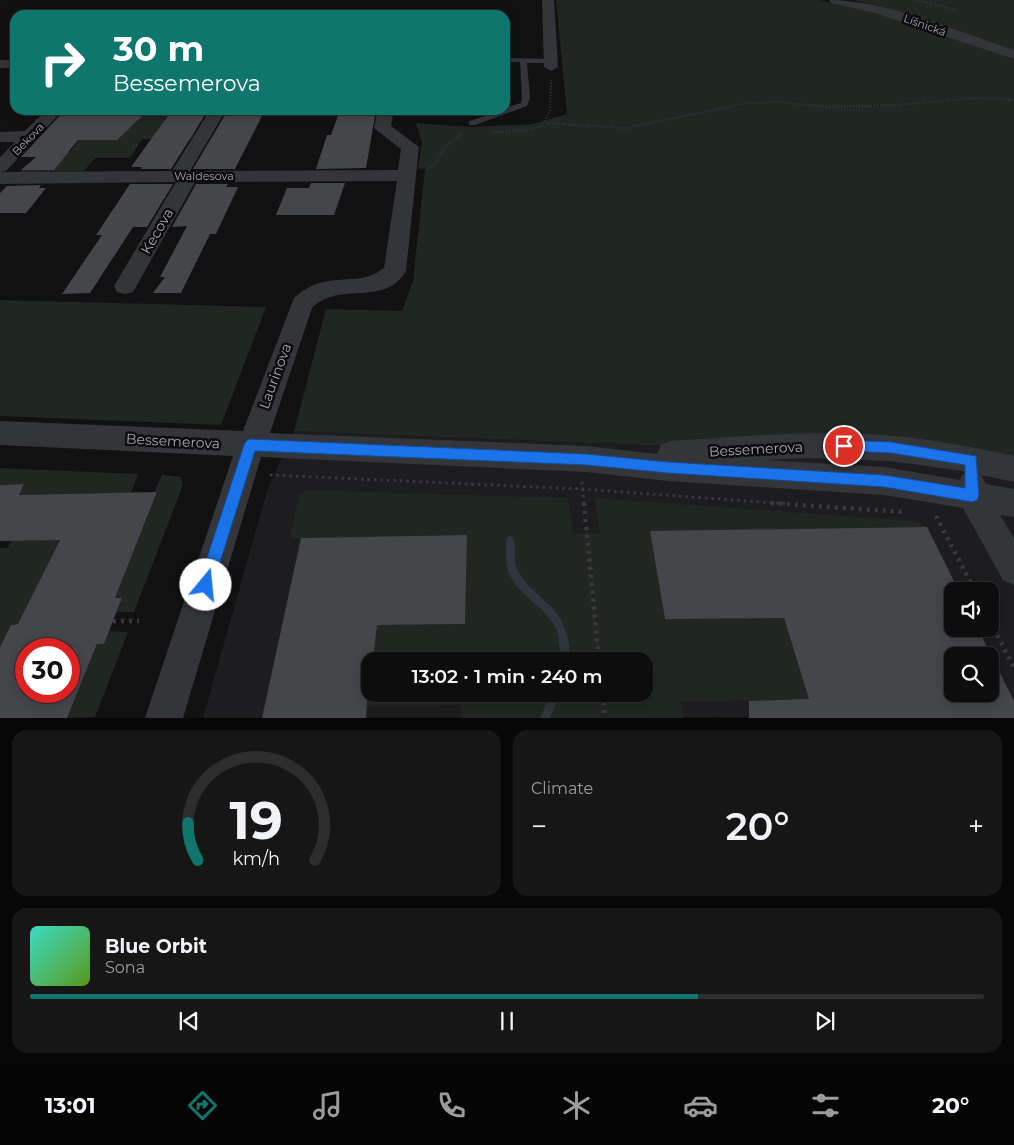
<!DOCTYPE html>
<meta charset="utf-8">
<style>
:root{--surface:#0d0d0e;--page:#161617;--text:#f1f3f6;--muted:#9a9c9e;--line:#2d2d2e;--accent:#0f766e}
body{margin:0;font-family:Montserrat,sans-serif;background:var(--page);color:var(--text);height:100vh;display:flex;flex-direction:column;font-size:19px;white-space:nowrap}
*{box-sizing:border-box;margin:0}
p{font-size:16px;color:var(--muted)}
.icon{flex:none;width:28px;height:28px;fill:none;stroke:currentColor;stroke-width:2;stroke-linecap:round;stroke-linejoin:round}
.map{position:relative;height:718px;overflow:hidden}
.drawer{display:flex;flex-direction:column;gap:12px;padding:12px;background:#070708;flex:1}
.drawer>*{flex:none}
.hud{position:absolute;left:10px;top:10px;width:500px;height:105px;border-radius:15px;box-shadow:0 2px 12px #0003,0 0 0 1px var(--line);background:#0f766e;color:#fff;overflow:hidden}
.buttons{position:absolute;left:944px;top:582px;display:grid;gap:10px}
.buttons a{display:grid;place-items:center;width:55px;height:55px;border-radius:10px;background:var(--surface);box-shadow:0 2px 12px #0003,0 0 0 1px var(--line);font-size:25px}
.speed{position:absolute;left:15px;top:638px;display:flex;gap:10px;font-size:25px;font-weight:700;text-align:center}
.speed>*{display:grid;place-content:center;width:65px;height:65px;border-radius:50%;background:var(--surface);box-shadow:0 2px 12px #0003,0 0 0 1px var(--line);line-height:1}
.speed .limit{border:8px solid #d22;background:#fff;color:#111}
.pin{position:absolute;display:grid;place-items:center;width:42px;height:42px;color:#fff;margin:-21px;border:2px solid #fff;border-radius:50%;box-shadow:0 1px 5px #0007}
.me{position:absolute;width:55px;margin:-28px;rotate:17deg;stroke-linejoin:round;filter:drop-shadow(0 0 4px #0008)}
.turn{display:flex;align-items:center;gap:18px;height:105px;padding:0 20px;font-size:22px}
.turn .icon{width:65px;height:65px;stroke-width:2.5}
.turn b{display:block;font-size:35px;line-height:42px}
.big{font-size:38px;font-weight:600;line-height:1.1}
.drawer .card{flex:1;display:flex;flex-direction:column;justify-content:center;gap:8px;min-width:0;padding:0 18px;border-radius:15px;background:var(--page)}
.drawer .dial{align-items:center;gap:0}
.dial svg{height:130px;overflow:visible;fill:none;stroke:var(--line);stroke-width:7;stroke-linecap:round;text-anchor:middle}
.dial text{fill:var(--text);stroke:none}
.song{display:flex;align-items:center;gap:15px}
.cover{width:60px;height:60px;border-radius:8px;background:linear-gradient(135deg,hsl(170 70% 55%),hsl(90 70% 35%))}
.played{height:5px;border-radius:2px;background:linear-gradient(90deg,var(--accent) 70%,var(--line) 70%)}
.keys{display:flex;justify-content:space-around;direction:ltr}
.heat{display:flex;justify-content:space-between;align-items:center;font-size:28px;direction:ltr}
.drawer .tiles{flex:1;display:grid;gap:12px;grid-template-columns:1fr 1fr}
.card:last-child{grid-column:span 2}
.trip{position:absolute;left:361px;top:652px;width:292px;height:50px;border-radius:15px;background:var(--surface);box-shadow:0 2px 12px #0003,0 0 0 1px var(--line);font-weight:600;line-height:50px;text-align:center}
.tab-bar{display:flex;height:80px;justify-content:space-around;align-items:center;background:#050506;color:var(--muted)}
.tab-bar .icon{width:35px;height:35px}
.tab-bar .on{color:var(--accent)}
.tab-bar b{font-size:22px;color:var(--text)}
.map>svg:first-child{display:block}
.built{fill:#1d1d1f;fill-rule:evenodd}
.green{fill:#202621}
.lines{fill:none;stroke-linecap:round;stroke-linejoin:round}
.stream{fill:#30363d;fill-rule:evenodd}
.building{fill:#45464a;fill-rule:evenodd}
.path-far2{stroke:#38393e;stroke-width:2;stroke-dasharray:1 2;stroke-linecap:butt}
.path-far1{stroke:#38393e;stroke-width:3;stroke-dasharray:2.5 4;stroke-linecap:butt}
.path{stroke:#38393e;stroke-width:4.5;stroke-dasharray:3 5;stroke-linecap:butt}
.lane{fill:#343539;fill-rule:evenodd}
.street{fill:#343539;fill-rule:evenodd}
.route{fill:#1a73e8;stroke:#114b97}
.labels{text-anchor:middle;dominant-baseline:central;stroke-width:5;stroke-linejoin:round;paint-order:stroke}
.far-street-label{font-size:11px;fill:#a3a6b2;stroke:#0c0c0d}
.street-label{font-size:14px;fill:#a3a6b2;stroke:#0c0c0d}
</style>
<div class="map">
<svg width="1014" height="718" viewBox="0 0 1014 718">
<rect width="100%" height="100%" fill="#111112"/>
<!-- built -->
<path class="built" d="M294 431 1014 460V717L203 718 267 491ZM952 591H990V629H952ZM952 656H990V694H952ZM370 661H645V694H370Z"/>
<!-- green -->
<g class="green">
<polygon points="556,0 820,0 903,20 1014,59 1014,460 294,431 326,309 402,311 413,281 425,169 418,168 422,142 416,123 472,127 532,124 567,114"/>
<polygon points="852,0 1014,0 1014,53 879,6"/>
<polygon points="110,110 164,110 161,114 168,114 156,132 195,132 191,139 142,139 130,158 95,158 84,171 20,172 24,167 61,152 70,152 97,115 105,115"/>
<polygon points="0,300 266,307 221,425 0,416"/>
<polygon points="0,468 138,474 131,493 19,495 24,484 0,485"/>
<polygon points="162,475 181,477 183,485 134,612 117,612 122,599 115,598 157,493 154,493"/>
<polygon points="308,490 568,498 573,533 600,533 594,498 916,521 927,527 650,532 665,619 784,618 809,699 681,702 683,718 462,718 461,705 367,707 370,685 370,694 645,694 645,661 373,661 377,625 465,624 467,535 290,538 299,495"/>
<polygon points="41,537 61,537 19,624 11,625 1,645 0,659 0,548 7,548 11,541 40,540"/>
<polygon points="109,631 128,632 95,717 67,718 97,644 104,644"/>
</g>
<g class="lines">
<!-- stream -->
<g class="stream">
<path d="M510 536 513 537C517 548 512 561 518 571 526 585 538 594 549 605 566 621 570 640 570 661H560C560 651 560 641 557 631 548 607 518 597 508 571 505 561 506 550 506 540L507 537Z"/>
<polygon points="550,694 560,694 550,718 540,718"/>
</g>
</g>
<!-- building -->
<g class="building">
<polygon points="65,110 101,110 96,116 142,116 117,140 78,140 54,170 21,170 36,157 21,157"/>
<polygon points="172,110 208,110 171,169 141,169 142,167 131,167"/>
<polygon points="228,110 265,110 235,169 193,169"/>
<polygon points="340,110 376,110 366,168 316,169 327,135 331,135"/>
<polygon points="311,183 345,183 334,215 276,215 287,188 309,188"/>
<polygon points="130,184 173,184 147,227 133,227 90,293 62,294 102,235 96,235"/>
<polygon points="196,184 228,184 226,187 238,187 216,234 210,234 181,293 153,293 165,277 160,277 187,226 172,227"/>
<polygon points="41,185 39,188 46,188 26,213 0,213 0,193 7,186"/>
<path d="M24 484 19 495 157 492 115 598H122L109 631 104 644H97L67 718H0V647L11 625 18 624 60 540 0 541V485ZM26 649H69V691H26Z"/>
<path d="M927 527 959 591H952V629H978L1014 701V718H749V701L809 699 784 618 665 619 650 531ZM952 656H990V694H952Z"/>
<polygon points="467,535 465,624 377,625 373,661 370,661 366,718 262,718 301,538"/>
</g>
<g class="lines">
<!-- path-far2 -->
<g class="path-far2">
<polyline points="915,0 933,4"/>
<polyline points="927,7 934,4 956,10"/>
<polyline points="547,123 626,128 748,103 782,102 827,107 896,105 977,98 1014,100"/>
<polyline points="494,132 525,131 542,126 550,111 551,80"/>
<polyline points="428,169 434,165 445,147 463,133"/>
</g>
<!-- path-far1 -->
<g class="path-far1">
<polyline points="270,475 581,489 789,504"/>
<polyline points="582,482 584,504"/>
</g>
<!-- path -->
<g class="path">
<polyline points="584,503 599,661"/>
<polyline points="771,503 904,512"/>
<polyline points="936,516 975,591"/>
<polyline points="113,621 139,621"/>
<polyline points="990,621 1014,668"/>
<polyline points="603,694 605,718"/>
</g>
<!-- lane -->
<polygon class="lane" points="505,58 551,59 555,61 551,63 527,63 530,98 527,106 475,125 469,125 469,121 505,110 505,108 521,103 522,98 520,62 505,62"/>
<!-- street -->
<g class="street">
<polygon points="542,0 554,0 558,67 551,71 544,67"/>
<path d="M829 0C886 0 959 32 1014 50V59L878 14 831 3Z"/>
<rect x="0" y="60" width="15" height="8"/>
<path d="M46 110H63L6 171 0 172 172 171 210 110H226L190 171 398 170 401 149 374 128 378 110H394L391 126 419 147 406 271C384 308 340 280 312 308L270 433 586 446 657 454 661 445 671 441C735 437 800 431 864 434 915 436 964 445 1014 456V482L981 475 986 484 1014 489V517L1000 515 1014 538V585L1003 580 963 508 884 495 668 481 586 472 261 457 183 718H145L233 456 0 445V421L243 431 294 298C328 267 357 290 384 268L397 181 195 182 133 292 125 294 117 292 114 286 176 182 0 184V157L15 142H0V132L25 131ZM809 458 891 461 969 472 962 475 960 480 884 467 764 460Z"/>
</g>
</g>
<!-- route -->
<polygon class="route" points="250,439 586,454 668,462 884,475 965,488 965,465 891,453 844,451 839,450 837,446 839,442 844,440 891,442 976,456 979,495 977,500 972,502 884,487 668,473 586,465 255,451 213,585 211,590 206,592 201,590 198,585 244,445 246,441"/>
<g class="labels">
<!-- far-street labels -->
<g class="far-street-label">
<text transform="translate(925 25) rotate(20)">Líšnická</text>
<text transform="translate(28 139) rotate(-46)">Bekova</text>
<text x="204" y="176">Waldesova</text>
</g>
<!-- street labels -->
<g class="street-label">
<text transform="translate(157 231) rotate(-60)">Kecova</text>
<text transform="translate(275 376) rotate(-70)">Laurinova</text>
<text transform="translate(173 441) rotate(3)">Bessemerova</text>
<text transform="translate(756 449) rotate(-3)">Bessemerova</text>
</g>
</g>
</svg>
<div class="buttons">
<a><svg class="icon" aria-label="sound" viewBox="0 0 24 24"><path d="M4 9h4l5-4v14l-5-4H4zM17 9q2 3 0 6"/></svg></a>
<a><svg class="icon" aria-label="search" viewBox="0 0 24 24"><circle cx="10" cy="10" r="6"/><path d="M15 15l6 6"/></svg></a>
</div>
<div class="speed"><div class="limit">30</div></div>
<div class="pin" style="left:844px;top:446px;background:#d93025"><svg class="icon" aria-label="arrive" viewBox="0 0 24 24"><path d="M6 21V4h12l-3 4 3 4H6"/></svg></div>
<svg class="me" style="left:206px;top:585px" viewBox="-20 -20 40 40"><circle r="19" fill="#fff"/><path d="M0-13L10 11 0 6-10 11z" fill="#1a73e8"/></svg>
<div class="trip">13:02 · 1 min · 240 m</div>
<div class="hud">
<div class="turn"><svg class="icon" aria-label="right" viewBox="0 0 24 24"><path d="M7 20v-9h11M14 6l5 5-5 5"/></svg><div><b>30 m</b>Bessemerova</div></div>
</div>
</div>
<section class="drawer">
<div class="tiles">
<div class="card dial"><svg viewBox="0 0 100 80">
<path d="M14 69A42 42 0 1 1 86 69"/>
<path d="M14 69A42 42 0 0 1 8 46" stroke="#0f766e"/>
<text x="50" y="56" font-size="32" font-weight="700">19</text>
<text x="50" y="72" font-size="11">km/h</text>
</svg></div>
<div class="card"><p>Climate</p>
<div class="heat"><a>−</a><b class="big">20°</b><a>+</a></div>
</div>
<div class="card">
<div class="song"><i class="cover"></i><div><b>Blue Orbit</b><p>Sona</p></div></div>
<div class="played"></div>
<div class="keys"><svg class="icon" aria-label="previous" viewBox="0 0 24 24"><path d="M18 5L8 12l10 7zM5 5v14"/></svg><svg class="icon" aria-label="pause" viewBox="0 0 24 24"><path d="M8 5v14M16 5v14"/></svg><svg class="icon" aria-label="next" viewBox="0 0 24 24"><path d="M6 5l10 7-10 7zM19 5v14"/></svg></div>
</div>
</div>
</section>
<nav class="tab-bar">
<b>13:01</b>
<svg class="icon on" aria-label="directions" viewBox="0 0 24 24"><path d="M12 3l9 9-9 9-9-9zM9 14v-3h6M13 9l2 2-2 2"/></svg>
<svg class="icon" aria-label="music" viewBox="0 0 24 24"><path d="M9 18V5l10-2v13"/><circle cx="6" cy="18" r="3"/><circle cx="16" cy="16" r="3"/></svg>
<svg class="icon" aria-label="phone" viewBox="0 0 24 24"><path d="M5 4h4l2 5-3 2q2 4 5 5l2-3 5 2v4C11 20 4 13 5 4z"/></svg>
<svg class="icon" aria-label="climate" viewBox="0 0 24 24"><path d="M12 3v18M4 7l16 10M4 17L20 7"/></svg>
<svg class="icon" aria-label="car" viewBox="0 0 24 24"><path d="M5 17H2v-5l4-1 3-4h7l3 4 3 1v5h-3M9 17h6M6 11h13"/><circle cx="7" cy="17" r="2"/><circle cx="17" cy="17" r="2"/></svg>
<svg class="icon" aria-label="filters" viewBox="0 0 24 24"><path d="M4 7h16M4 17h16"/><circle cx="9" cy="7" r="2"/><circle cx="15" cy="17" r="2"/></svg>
<b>20°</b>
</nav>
